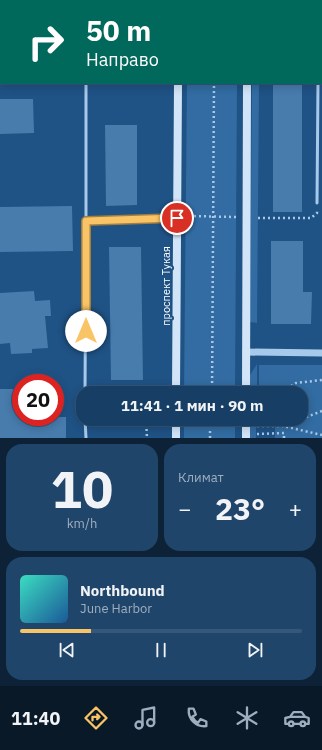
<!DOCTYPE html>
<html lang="ru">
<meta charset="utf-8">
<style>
:root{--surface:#173e64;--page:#20456a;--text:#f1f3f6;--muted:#9eaebf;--line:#365778;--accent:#f8c466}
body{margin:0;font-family:"IBM Plex Sans",sans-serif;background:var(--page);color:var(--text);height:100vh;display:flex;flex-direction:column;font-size:15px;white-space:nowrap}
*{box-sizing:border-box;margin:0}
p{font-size:13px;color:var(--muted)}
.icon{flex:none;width:22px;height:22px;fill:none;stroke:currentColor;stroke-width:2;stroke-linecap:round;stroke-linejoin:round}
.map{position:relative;height:438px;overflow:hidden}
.sheet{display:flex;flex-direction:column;gap:6px;padding:6px;background:#0d2237;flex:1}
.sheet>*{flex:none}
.banner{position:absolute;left:0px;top:0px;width:322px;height:84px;box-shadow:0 2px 10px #0003,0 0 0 1px var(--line);background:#00695c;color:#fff;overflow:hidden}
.speed{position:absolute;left:12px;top:374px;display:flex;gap:8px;font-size:20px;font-weight:700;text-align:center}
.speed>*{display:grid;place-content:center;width:52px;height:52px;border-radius:50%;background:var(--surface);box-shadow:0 2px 10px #0003,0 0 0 1px var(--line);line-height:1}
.speed .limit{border:6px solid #d22;background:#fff;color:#111}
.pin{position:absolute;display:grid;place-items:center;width:34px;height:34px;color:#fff;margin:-17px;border:2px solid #fff;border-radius:50%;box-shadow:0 1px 4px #0007}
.me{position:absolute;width:44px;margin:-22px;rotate:0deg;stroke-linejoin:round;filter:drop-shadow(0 0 3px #0008)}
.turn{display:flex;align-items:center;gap:14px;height:84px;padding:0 20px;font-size:18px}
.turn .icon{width:52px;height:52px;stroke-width:2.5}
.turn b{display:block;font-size:28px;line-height:34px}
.big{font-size:30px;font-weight:700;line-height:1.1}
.sheet .card{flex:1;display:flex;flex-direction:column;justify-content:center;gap:6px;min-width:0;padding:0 14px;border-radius:16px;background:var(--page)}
.sheet .dial{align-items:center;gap:0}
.dial b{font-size:52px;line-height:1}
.song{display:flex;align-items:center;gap:12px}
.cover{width:48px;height:48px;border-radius:6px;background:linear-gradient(135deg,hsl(170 70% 55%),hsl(210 70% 35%))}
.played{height:4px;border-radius:2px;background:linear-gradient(90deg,var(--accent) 25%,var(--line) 25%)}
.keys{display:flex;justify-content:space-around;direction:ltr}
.heat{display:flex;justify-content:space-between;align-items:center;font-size:22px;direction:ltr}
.sheet .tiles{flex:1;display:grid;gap:6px;grid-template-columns:1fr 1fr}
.card:last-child{grid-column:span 2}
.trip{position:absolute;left:76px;top:386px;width:232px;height:40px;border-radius:16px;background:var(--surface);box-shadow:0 2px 10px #0003,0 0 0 1px var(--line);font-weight:700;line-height:40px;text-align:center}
.tabs{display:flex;height:64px;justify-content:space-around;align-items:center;background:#091928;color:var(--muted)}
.tabs .icon{width:28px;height:28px}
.tabs .active{color:var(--accent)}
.tabs b{font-size:18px;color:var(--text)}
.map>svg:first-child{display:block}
.green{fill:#326ca2}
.building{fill:#477cad}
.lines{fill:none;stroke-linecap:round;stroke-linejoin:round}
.path{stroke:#a7caea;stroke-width:2.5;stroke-dasharray:2 3;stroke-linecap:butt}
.service{stroke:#a7caea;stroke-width:3}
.tertiary{stroke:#a7caea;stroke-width:7}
.secondary{stroke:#d2e5f8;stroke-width:8}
.route-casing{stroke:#a17f42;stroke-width:10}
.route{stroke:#f8c466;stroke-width:7}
.labels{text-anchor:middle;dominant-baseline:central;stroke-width:4;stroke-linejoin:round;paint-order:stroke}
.street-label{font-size:11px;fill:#fff;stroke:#1f5285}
</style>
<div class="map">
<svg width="322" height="438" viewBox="0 0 322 438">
<rect width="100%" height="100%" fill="#1f5285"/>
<!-- green -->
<g class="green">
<polygon points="187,83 237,83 235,393 184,393"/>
<polygon points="252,83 259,83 257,323 250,322"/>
<polygon points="257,364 257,393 250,393 250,375"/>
<polygon points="259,365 322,365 322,438 275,438 275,419 301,419 301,393 259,393"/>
<rect x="184" y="419" width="51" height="19"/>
<rect x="250" y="419" width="6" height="19"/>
</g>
<!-- building -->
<g class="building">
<rect x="273" y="83" width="29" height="129"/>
<polygon points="0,99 33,99 34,133 0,134"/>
<polygon points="105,125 137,125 137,205 106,206"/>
<polygon points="72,206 73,251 0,252 0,207"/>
<polygon points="271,241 303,241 303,292 312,292 311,324 271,324"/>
<polygon points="109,247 141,247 143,380 111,380"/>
<polygon points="34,291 35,301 50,300 51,316 45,316 48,348 32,349 32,353 11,354 10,343 0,344 0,293"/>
<polygon points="0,389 21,389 21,417 66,417 66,438 0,438"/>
</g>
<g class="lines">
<!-- path -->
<g class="path">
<polyline points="215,1 215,0"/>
<polyline points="189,216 236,217"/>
<polyline points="258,218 311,218 317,213 317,210"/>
<polyline points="212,393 214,83"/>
<polyline points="285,393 285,390 296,383 322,380"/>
<polyline points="322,411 283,426 322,435"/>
<polyline points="146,419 147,438"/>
<polyline points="257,426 283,426"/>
<polyline points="257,434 284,433 284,438"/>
<polyline points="210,438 210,430"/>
</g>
<!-- service -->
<g class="service">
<polyline points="86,0 86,1"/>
<polyline points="318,1 318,0"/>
<polyline points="0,65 1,65"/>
<polyline points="317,203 318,83"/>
<polyline points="86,221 176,219"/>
<polyline points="85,393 86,221 86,83"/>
<polyline points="85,419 86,438"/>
</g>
<!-- tertiary -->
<polyline class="tertiary" points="246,352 322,353"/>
<!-- secondary -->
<g class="secondary">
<polyline points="179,1 179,0"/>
<polyline points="247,1 247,0"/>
<polyline points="176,393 178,83"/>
<polyline points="246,393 247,83"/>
<polyline points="176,438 176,419"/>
<polyline points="246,438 246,419"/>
</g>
</g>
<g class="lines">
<!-- route casing -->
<g class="route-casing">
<polyline id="route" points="86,331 86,221 177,218"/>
</g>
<!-- route -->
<use href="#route" class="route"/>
</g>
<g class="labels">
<!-- street labels -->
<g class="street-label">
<text transform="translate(166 286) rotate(-90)">проспект Тукая</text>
</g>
</g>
</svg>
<div class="speed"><div class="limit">20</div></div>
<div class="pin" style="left:177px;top:218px;background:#d93025"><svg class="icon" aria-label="arrive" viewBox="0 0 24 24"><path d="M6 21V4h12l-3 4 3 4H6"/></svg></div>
<svg class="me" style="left:86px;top:331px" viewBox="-20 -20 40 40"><circle r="19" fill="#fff"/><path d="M0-13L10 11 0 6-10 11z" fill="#f8c466"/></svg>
<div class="trip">11:41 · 1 мин · 90 m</div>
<div class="banner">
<div class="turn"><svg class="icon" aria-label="right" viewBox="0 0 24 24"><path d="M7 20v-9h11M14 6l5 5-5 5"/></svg><div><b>50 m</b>Направо</div></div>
</div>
</div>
<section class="sheet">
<div class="tiles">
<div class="card dial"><b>10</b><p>km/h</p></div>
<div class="card"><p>Климат</p>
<div class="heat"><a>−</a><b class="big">23°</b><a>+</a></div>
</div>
<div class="card">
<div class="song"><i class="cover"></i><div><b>Northbound</b><p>June Harbor</p></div></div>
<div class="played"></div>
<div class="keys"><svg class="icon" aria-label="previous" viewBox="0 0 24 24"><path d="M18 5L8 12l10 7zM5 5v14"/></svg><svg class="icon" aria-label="pause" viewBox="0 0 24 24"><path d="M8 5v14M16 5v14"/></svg><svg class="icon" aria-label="next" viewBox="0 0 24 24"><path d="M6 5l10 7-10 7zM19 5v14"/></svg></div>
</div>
</div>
</section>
<nav class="tabs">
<b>11:40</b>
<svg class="icon active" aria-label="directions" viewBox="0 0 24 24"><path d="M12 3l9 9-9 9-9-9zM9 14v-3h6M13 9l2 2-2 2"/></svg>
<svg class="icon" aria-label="music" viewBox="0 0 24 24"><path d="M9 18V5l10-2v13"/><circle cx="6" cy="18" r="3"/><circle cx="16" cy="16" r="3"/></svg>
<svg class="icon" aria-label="phone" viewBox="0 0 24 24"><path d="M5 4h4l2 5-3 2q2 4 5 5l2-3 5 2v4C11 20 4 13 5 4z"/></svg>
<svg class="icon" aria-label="climate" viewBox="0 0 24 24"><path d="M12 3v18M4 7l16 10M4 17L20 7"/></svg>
<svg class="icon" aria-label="car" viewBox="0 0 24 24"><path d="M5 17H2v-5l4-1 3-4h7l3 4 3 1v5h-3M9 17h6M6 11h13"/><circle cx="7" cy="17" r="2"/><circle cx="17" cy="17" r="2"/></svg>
</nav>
